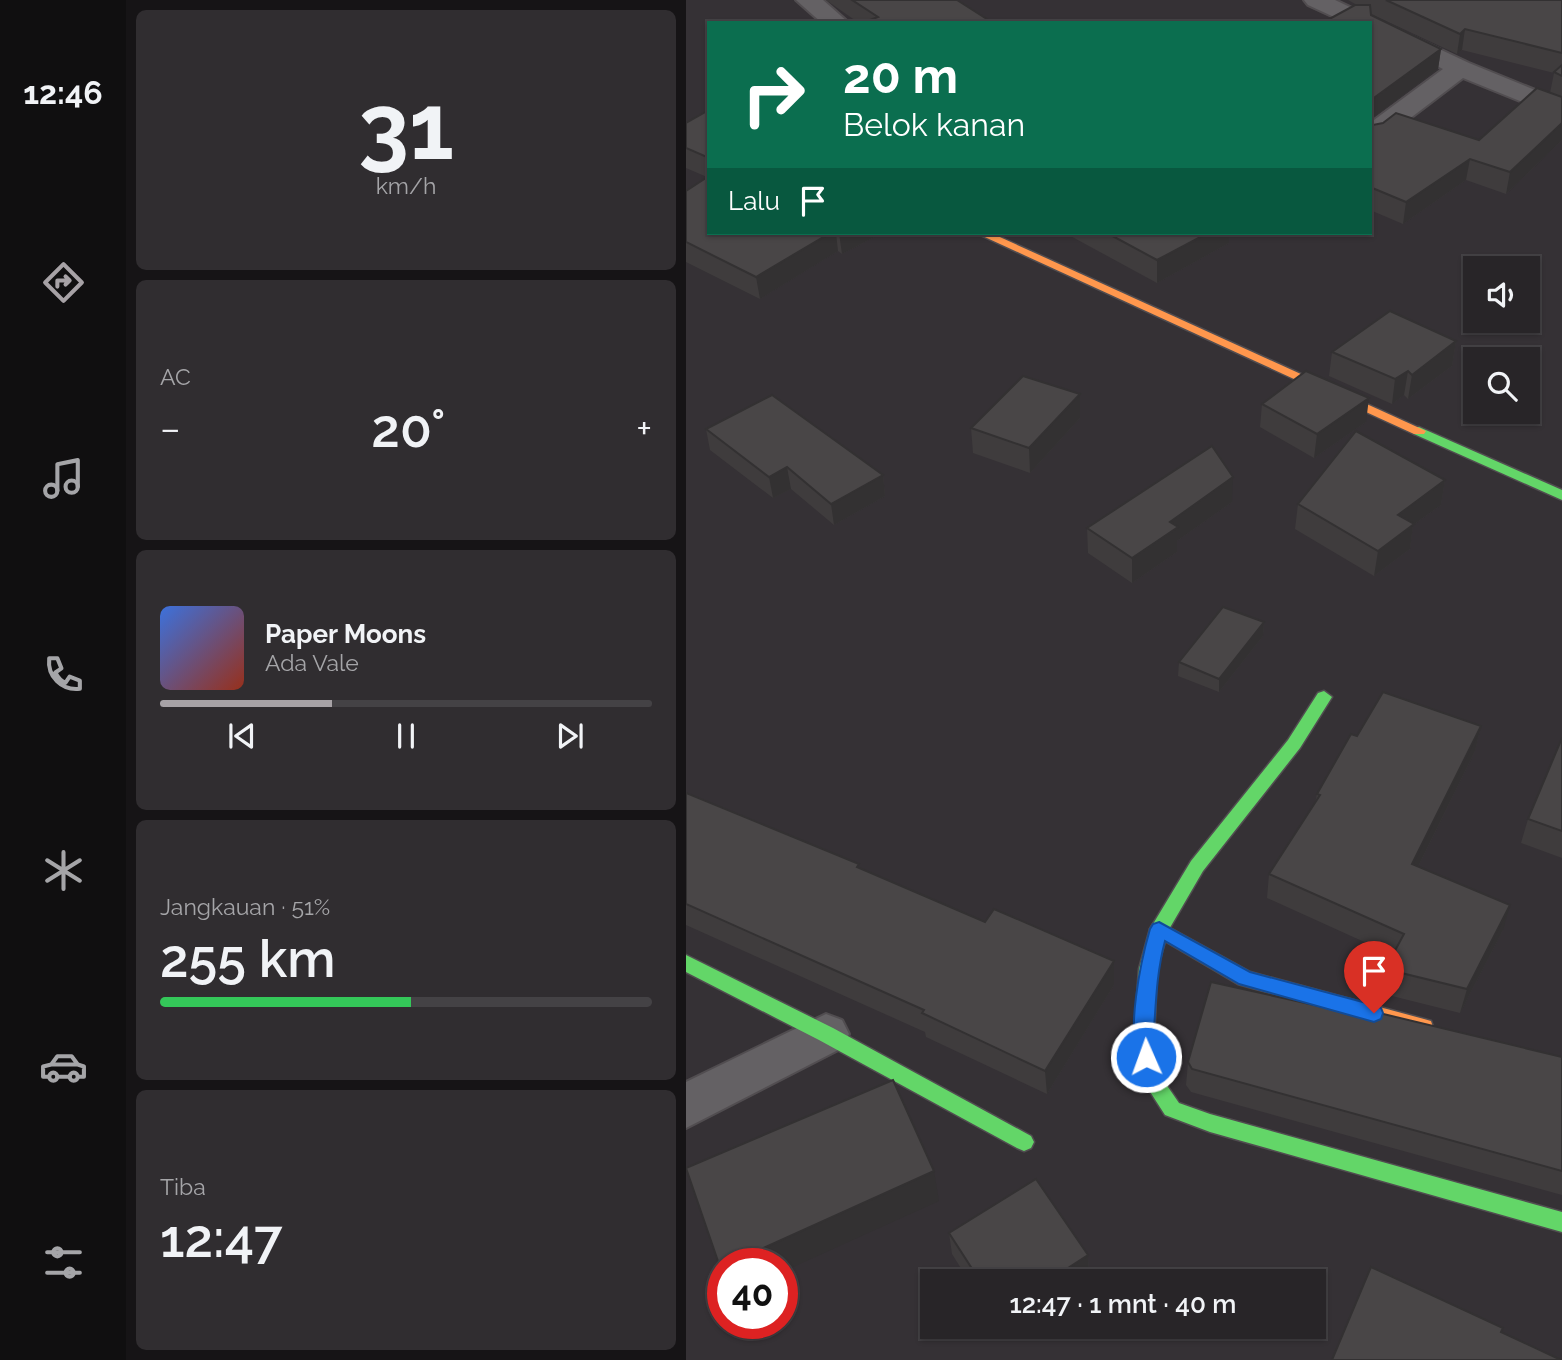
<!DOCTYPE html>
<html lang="id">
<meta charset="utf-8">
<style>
:root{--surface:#282528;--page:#302d30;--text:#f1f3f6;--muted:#a5a5a8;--line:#444245;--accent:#a7a2a6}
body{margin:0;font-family:Raleway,sans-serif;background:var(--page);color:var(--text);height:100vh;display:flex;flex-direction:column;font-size:26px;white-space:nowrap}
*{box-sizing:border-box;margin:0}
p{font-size:23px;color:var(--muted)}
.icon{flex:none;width:38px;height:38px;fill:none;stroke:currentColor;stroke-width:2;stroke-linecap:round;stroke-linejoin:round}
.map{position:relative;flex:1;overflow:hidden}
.sheet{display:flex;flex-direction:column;gap:10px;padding:10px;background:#161416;width:560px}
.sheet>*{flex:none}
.top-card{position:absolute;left:21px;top:21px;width:665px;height:214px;border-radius:0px;box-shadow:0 2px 5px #0004,0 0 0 2px var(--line);background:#0b6e4f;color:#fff;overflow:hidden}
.fabs{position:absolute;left:777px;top:256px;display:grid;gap:14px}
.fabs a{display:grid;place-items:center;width:77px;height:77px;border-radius:0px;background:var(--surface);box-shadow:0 2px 5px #0004,0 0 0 2px var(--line);font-size:35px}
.speed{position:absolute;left:21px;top:1248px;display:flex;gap:14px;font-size:35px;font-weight:700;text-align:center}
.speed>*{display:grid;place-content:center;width:91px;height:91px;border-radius:50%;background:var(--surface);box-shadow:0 2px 5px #0004,0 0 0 2px var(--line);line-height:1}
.speed .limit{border:10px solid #d22;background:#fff;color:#111}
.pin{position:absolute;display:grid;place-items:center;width:60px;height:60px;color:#fff;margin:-72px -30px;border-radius:50% 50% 50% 0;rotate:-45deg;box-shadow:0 0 7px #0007}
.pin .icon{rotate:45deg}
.me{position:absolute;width:77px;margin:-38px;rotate:358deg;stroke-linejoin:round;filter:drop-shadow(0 0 5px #0008)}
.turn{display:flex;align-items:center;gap:24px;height:147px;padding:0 21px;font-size:32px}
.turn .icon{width:91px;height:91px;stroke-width:2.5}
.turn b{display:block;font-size:49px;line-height:60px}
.then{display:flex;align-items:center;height:66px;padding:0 21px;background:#0003;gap:14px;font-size:26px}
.big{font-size:52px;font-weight:600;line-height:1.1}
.sheet .widget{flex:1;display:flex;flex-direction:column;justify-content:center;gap:10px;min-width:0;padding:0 24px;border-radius:10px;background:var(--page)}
.sheet .dial{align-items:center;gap:0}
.dial b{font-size:91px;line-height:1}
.song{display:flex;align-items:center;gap:21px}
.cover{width:84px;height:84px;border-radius:10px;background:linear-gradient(135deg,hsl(220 70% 55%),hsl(10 70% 35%))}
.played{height:7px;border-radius:4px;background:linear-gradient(90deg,var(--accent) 35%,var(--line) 35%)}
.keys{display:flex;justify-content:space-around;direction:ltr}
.heat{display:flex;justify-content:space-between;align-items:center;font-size:38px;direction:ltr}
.charge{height:10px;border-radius:5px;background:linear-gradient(90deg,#34c759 51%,var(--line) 0)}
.trip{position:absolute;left:234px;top:1269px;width:406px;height:70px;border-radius:0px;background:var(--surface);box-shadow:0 2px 5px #0004,0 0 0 2px var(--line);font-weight:600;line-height:70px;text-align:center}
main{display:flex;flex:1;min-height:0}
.tab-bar{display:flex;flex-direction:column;width:126px;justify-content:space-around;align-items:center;background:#100f10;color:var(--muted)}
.tab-bar .icon{width:49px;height:49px}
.tab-bar .selected{color:var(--accent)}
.tab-bar b{font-size:32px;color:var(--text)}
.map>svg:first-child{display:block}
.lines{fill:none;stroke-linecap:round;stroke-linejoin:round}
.street-casing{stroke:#514d50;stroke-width:4}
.fast-casing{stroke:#514d50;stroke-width:3}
.slow-casing{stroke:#514d50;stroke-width:3}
.street{fill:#646164;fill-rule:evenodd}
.fast{fill:#63d668;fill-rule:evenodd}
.slow{fill:#ff974d;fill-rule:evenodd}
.wall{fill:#3f3c3d}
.shaded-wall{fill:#333132}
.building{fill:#494647;stroke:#333132;stroke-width:2}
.route{fill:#1a73e8;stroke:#114b97;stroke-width:2}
</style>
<main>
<nav class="tab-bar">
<b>12:46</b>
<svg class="icon selected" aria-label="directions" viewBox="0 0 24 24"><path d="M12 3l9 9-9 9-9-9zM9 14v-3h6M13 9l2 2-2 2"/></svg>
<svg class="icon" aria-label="music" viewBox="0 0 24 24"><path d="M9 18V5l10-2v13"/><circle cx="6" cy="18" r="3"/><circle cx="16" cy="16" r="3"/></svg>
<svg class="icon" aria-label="phone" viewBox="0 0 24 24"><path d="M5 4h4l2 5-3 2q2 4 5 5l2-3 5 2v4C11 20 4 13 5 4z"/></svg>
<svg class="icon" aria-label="climate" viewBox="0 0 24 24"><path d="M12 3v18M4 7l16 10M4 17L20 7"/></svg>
<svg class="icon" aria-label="car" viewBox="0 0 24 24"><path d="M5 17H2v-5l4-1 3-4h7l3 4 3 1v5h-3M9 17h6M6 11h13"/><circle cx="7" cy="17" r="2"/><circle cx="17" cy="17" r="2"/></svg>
<svg class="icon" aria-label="filters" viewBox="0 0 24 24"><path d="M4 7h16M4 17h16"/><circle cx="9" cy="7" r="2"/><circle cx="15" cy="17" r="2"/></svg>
</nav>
<section class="sheet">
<div class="widget dial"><b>31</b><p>km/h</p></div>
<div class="widget"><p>AC</p>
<div class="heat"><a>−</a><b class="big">20°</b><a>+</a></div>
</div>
<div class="widget">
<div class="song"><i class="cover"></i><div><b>Paper Moons</b><p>Ada Vale</p></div></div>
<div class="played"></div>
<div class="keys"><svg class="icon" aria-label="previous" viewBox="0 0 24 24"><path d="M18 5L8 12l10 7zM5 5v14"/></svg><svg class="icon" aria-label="pause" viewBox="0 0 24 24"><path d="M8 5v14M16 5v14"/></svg><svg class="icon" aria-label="next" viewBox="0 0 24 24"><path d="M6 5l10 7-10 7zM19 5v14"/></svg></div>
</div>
<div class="widget"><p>Jangkauan · 51%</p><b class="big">255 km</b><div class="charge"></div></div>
<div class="widget"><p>Tiba</p><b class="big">12:47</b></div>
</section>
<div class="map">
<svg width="876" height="1360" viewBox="0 0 876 1360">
<rect width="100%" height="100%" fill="#353135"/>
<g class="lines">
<!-- street casing -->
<g class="street-casing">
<g id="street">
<polygon points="110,0 137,0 163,23 136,23"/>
<polygon points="618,0 649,0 783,63 876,101 876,118 777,78 693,142 684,144 684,123 757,69 684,33 684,23 661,23 622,5"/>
<polygon points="140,1014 156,1020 163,1034 156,1048 0,1128 0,1082"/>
</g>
</g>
<!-- fast casing -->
<g class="fast-casing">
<g id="fast">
<polygon points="733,427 876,490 876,500 728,434 726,431 728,428"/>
<polygon points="638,691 646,697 614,748 517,871 482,931 471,969 468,1041 471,1071 493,1103 524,1114 876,1212 876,1232 524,1132 479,1115 452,1073 448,1041 453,969 464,929 505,861 602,740 632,693"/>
<polygon points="0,955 147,1028 345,1136 348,1142 345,1148 338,1151 331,1148 133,1040 0,972"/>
</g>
</g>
<!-- slow casing -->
<g class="slow-casing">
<g id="slow">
<polygon points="290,233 305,233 740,431 738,434 728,434"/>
<polygon points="473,922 564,972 738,1019 745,1021 747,1027 745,1033 738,1035 552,984 467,934 464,929 467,924"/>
</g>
</g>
<!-- street -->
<use href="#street" class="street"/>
<!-- fast -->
<use href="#fast" class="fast"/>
<!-- slow -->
<use href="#slow" class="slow"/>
</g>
<!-- wall -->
<g class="wall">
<polygon points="140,0 271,0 307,23 173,23"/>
<polygon points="662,0 876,0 876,140 820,194 780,180 717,224 684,210 684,123 687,125 793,140 864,93 868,73 776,50 771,54 685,14 685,15 755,49 752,69 684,120 671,5"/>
<polygon points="23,110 23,233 196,233 156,254 152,251 74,299 0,262 0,191 21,177 0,168 0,123"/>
<polygon points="379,233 543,233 543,243 471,283"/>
<polygon points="770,341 766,366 722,399 718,395 706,404 643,376 646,352"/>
<polygon points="394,394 394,418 344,473 287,453 285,428"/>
<polygon points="576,404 680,422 628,458 574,427"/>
<polygon points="20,429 197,475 199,496 148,525 105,489 87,498 24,450"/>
<polygon points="759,480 755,505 727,525 724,549 688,576 609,529 612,504"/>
<polygon points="546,502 491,541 491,552 446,583 402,553 401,528"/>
<polygon points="578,622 577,636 533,692 492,676 493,662"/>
<polygon points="795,726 789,751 732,867 817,930 774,1013 694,993 699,969 707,955 581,898 583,874 629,803 631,794 671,736"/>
<polygon points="876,738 876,858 835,843 842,819"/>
<polygon points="0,793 174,868 428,985 361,1094 240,1037 239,1032 0,925"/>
<polygon points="687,1018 876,1057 876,1195 505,1092 500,1085 502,1062"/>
<polygon points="263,1233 402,1255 403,1276 395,1281 283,1281 266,1254"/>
</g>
<!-- shaded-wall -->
<g class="shaded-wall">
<polygon points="779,29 776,50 771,54 774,34"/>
<polygon points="755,49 752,69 684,120 685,100"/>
<polygon points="876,123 876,140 820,194 824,172"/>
<polygon points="784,159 780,180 717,224 720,202"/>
<polygon points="144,233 150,233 152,251 74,299 70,277"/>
<polygon points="153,233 196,233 156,254"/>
<polygon points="522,233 543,233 543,243 471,283 471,260"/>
<polygon points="770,341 766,366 722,399 726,375"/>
<polygon points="722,371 718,395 706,404 709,379"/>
<polygon points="394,394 394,418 344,473 343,448"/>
<polygon points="683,398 680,422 628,458 631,434"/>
<polygon points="101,467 105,489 87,498 83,477"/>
<polygon points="197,475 199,496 148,525 145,504"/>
<polygon points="547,477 546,502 491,541 491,552 446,583 446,558 484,522"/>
<polygon points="759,480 755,505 727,525 724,549 688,576 692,551 712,515"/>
<polygon points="578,622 577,636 533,692 533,679"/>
<polygon points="795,726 789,751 721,889 726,864"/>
<polygon points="824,905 817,930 774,1013 781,989"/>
<polygon points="428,961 428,985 361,1094 359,1071"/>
<polygon points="248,1171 253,1201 96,1272 96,1264 42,1264"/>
<polygon points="402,1255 403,1276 395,1281 362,1281"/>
<polygon points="316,1326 326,1326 316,1333"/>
</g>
<!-- building -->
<g class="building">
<polygon points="166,0 271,0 307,23 176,23 192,17"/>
<polygon points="700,0 876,0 876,53 779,29 774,34"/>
<polygon points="669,5 684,5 685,15 755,49 685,100 684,113 684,23 636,23"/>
<polygon points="876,65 876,76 868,72"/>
<polygon points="851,88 876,97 876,123 824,172 784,159 720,202 684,187 684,123 687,125 697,123 710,113 793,140"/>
<polygon points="23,110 23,158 0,148 0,123"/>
<polygon points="23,176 23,233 144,233 70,277 0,242 0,191"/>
<polygon points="421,233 522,233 471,260"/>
<polygon points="704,311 770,341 726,375 722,371 709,379 646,352"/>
<polygon points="620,371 683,398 631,434 576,404"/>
<polygon points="337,376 394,394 343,448 285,428"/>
<polygon points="86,395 197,475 145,504 101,467 83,477 20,429"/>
<polygon points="670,431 759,480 712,515 728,524 692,551 612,504"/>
<polygon points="526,446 547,477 484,522 492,527 446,558 401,528"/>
<polygon points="537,607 578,622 533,679 493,662"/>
<polygon points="697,692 795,726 726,864 824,905 781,989 699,969 718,934 583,874 634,795 631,794 665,734 671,736"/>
<polygon points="876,738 876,831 842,819"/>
<polygon points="0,793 173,864 171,867 299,922 308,909 428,961 359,1071 236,1013 238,1010 0,904"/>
<polygon points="525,982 687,1018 689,1012 876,1057 876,1171 506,1069 502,1062"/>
<polygon points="207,1080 248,1171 42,1264 37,1264 37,1266 34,1267 0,1168"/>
<polygon points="350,1179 402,1255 362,1281 294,1281 263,1233"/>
<polygon points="685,1267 817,1328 815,1332 875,1360 646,1360"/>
</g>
<!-- route -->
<path class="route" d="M473 922 564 972 688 1005 695 1008 697 1013 695 1019 688 1022 553 984 479 941C471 971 470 1000 468 1030 468 1041 472 1054 467 1063L460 1066 454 1063C439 1034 455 960 464 929L467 924Z"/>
</svg>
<div class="fabs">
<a><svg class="icon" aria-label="sound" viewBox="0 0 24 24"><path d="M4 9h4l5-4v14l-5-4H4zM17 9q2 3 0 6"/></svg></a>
<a><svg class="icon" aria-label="search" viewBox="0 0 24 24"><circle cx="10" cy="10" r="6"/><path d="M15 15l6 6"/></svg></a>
</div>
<div class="speed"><div class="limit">40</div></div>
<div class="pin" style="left:688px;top:1013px;background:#d93025"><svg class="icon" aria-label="arrive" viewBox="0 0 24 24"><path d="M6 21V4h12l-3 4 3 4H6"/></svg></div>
<svg class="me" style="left:460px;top:1057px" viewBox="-20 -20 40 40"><circle r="17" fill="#1a73e8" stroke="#fff" stroke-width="3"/><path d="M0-11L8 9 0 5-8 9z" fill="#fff"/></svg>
<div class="trip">12:47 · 1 mnt · 40 m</div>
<div class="top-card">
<div class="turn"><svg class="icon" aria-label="right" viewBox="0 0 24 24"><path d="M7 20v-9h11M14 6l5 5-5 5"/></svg><div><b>20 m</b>Belok kanan</div></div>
<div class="then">Lalu<svg class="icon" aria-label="arrive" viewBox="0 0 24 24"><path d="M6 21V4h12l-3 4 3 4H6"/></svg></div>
</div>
</div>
</main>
